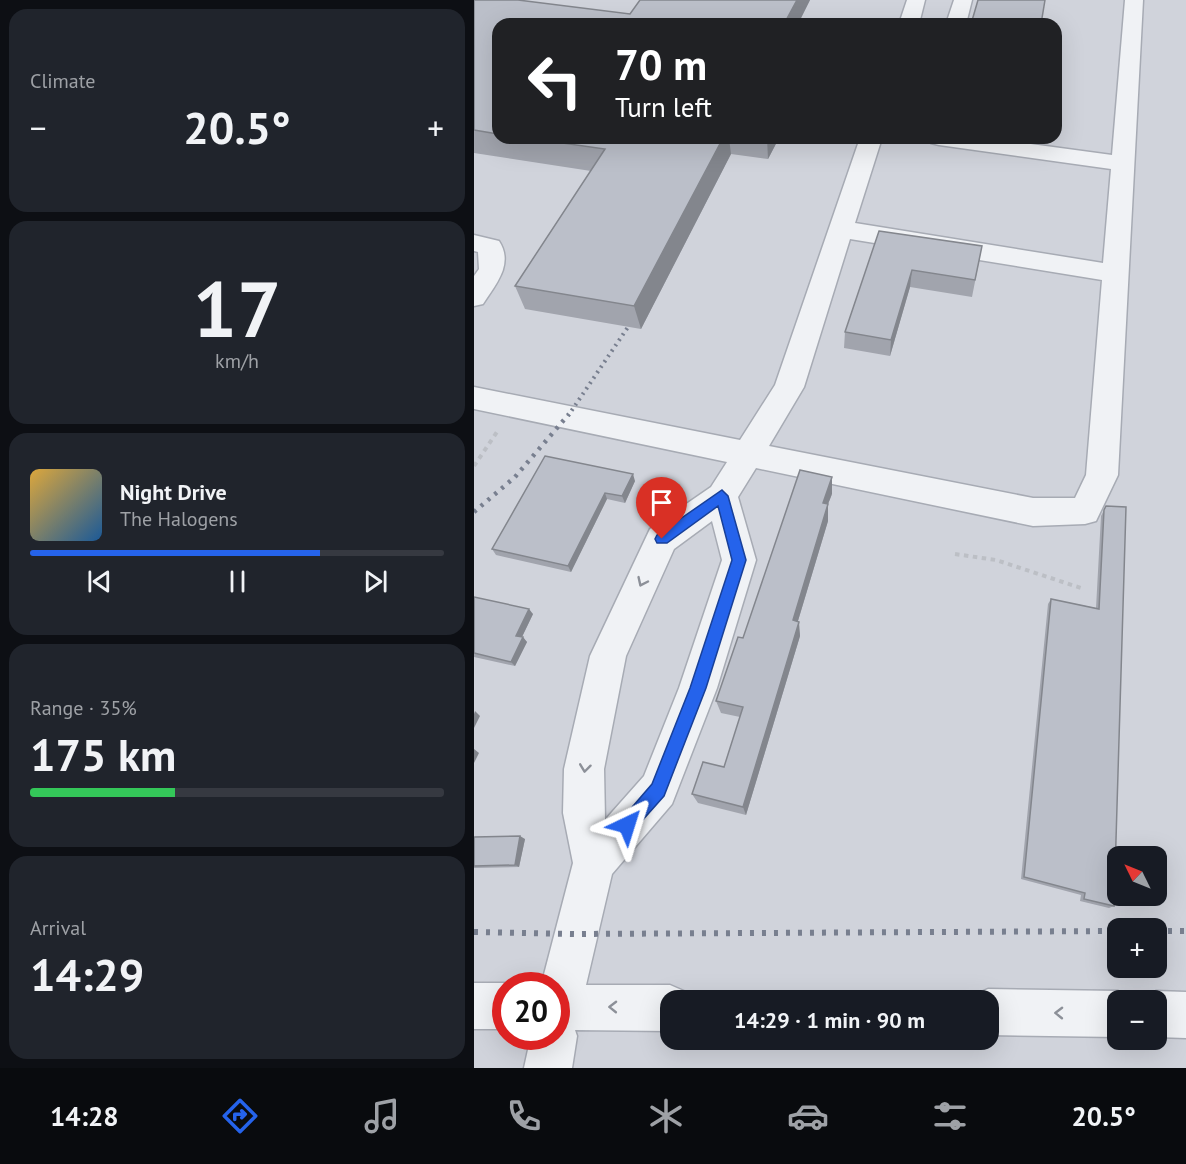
<!DOCTYPE html>
<meta charset="utf-8">
<style>
:root{--surface:#171b24;--page:#20242c;--text:#f1f3f6;--muted:#9ea1a6;--line:#363941;--accent:#2563eb}
body{margin:0;font-family:"PT Sans",sans-serif;background:var(--page);color:var(--text);height:100vh;display:flex;flex-direction:column;font-size:22px;white-space:nowrap}
*{box-sizing:border-box;margin:0}
p{font-size:20px;color:var(--muted)}
.icon{flex:none;width:33px;height:33px;fill:none;stroke:currentColor;stroke-width:2;stroke-linecap:round;stroke-linejoin:round}
.map{position:relative;flex:1;overflow:hidden}
.drawer{display:flex;flex-direction:column;gap:9px;padding:9px;background:#0d0f14;width:474px}
.drawer>*{flex:none}
.banner{position:absolute;left:18px;top:18px;width:570px;height:126px;border-radius:18px;box-shadow:0 6px 24px #0002;background:#202124;color:#fff;overflow:hidden}
.needle{width:39px;rotate:313deg}
.tools{position:absolute;left:633px;top:846px;display:grid;gap:12px}
.tools a{display:grid;place-items:center;width:60px;height:60px;border-radius:12px;background:var(--surface);box-shadow:0 6px 24px #0002;font-size:30px}
.speed{position:absolute;left:18px;top:972px;display:flex;gap:12px;font-size:30px;font-weight:700;text-align:center}
.speed>*{display:grid;place-content:center;width:78px;height:78px;border-radius:50%;background:var(--surface);box-shadow:0 6px 24px #0002;line-height:1}
.speed .limit{border:9px solid #d22;background:#fff;color:#111}
.pin{position:absolute;display:grid;place-items:center;width:51px;height:51px;color:#fff;margin:-62px -26px;border-radius:50% 50% 50% 0;rotate:-45deg;box-shadow:0 0 6px #0007}
.pin .icon{rotate:45deg}
.me{position:absolute;width:66px;margin:-33px;rotate:41deg;stroke-linejoin:round;filter:drop-shadow(0 0 4px #0008)}
.turn{display:flex;align-items:center;gap:21px;height:126px;padding:0 24px;font-size:27px}
.turn .icon{width:78px;height:78px;stroke-width:2.5}
.turn b{display:block;font-size:42px;line-height:51px}
.big{font-size:45px;font-weight:700;line-height:1.1}
.drawer .widget{flex:1;display:flex;flex-direction:column;justify-content:center;gap:9px;min-width:0;padding:0 21px;border-radius:18px;background:var(--page)}
.drawer .dial{align-items:center;gap:0}
.dial b{font-size:78px;line-height:1}
.song{display:flex;align-items:center;gap:18px}
.cover{width:72px;height:72px;border-radius:9px;background:linear-gradient(135deg,hsl(40 70% 55%),hsl(210 70% 35%))}
.played{height:6px;border-radius:3px;background:linear-gradient(90deg,var(--accent) 70%,var(--line) 70%)}
.keys{display:flex;justify-content:space-around;direction:ltr}
.heat{display:flex;justify-content:space-between;align-items:center;font-size:33px;direction:ltr}
.charge{height:9px;border-radius:4px;background:linear-gradient(90deg,#34c759 35%,var(--line) 0)}
.trip{position:absolute;left:186px;top:990px;width:339px;height:60px;border-radius:18px;background:var(--surface);box-shadow:0 6px 24px #0002;font-weight:700;line-height:60px;text-align:center}
.dock{display:flex;height:96px;justify-content:space-around;align-items:center;background:#090b0e;color:var(--muted)}
.dock .icon{width:42px;height:42px}
.dock .on{color:var(--accent)}
.dock b{font-size:27px;color:var(--text)}
main{display:flex;flex:1;min-height:0}
.map>svg:first-child{display:block}
.built{fill:#d0d3db;fill-rule:evenodd}
.lines{fill:none;stroke-linecap:round;stroke-linejoin:round}
.minor-casing{stroke:#a7abb4;stroke-width:3}
.path-far1{stroke:#bcbfc5;stroke-width:2;stroke-dasharray:3 3;stroke-linecap:butt}
.path{stroke:#bcbfc5;stroke-width:4;stroke-dasharray:4.5 4.5;stroke-linecap:butt}
.minor{fill:#f0f2f5;fill-rule:evenodd}
.rail-far2{stroke:#787f8f;stroke-width:4;stroke-dasharray:2 4.5;stroke-linecap:butt}
.rail-far1{stroke:#787f8f;stroke-width:4.5;stroke-dasharray:3 6;stroke-linecap:butt}
.rail{stroke:#787f8f;stroke-width:6;stroke-dasharray:4 8;stroke-linecap:butt}
.wall{fill:#a1a4ad}
.shaded-wall{fill:#83868d}
.building{fill:#bbbfc9;stroke:#83868d;stroke-width:1.5}
.oneway{stroke:#8c9098}
.route{fill:#2563eb;stroke:#184099;stroke-width:1.5}
</style>
<main>
<section class="drawer">
<div class="widget"><p>Climate</p>
<div class="heat"><a>−</a><b class="big">20.5°</b><a>+</a></div>
</div>
<div class="widget dial"><b>17</b><p>km/h</p></div>
<div class="widget">
<div class="song"><i class="cover"></i><div><b>Night Drive</b><p>The Halogens</p></div></div>
<div class="played"></div>
<div class="keys"><svg class="icon" aria-label="previous" viewBox="0 0 24 24"><path d="M18 5L8 12l10 7zM5 5v14"/></svg><svg class="icon" aria-label="pause" viewBox="0 0 24 24"><path d="M8 5v14M16 5v14"/></svg><svg class="icon" aria-label="next" viewBox="0 0 24 24"><path d="M6 5l10 7-10 7zM19 5v14"/></svg></div>
</div>
<div class="widget"><p>Range · 35%</p><b class="big">175 km</b><div class="charge"></div></div>
<div class="widget"><p>Arrival</p><b class="big">14:29</b></div>
</section>
<div class="map">
<svg width="712" height="1068" viewBox="0 0 712 1068">
<rect width="100%" height="100%" fill="#dee1e7"/>
<!-- built -->
<path class="built" d="M0 0H712V1068H0ZM24 24H582V138H24ZM644 856H682V896H644ZM644 928H682V968H644ZM32 986H82V1036H32ZM196 1000H514V1040H196ZM644 1000H682V1040H644Z"/>
<g class="lines">
<!-- minor casing -->
<g class="minor-casing">
<g id="minor">
<polygon points="433,0 451,0 445,24 425,24"/>
<polygon points="480,0 498,0 492,24 472,24"/>
<path d="M651 0H669L644 475 622 521 611 524 559 526 282 468 264 497 282 560 243 688 198 804 138 874 112 985H196L212 992 216 1000H196V1031L101 1030 103 1036 98 1068H50L57 1036H82V986H67L99 863 89 813 90 769 116 656 176 529 237 487 253 462 0 409V387L266 440 301 385 386 138H408L381 223 629 263 637 169 465 145 457 143 454 138H513L638 155ZM376 239 628 280 612 475 601 498H559L295 446 330 387ZM238 521 248 560 205 688 170 776 131 820 130 769 152 656 200 549Z"/>
<path d="M0 235 25 241C40 264 22 284 9 304L0 306V276L5 269 4 252 0 251Z"/>
<polygon points="0,983 32,983 37,986 32,986 32,1029 0,1029"/>
<polygon points="514,989 644,991 661,1000 644,1000 644,1037 514,1035 514,1000 496,1000 498,996"/>
<polygon points="682,991 712,992 712,1038 682,1037 682,1000 665,1000"/>
</g>
</g>
<!-- path-far1 -->
<polyline class="path-far1" points="422,140 432,141 440,138"/>
<!-- path -->
<g class="path">
<polyline points="0,466 25,429"/>
<polyline points="481,554 522,560 607,588"/>
</g>
<!-- minor -->
<use href="#minor" class="minor"/>
<!-- rail-far2 -->
<polyline class="rail-far2" points="94,416 154,327"/>
<!-- rail-far1 -->
<polyline class="rail-far1" points="0,512 41,477 95,414"/>
<!-- rail -->
<g class="rail">
<polyline points="682,931 712,931"/>
<polyline points="0,932 101,934 644,931"/>
</g>
</g>
<!-- wall -->
<g class="wall">
<polygon points="0,0 156,14 166,0 336,0 324,24 24,24 24,138 305,138 294,159 257,154 167,329 51,309 41,286 117,171 0,153"/>
<polygon points="524,138 544,138 544,140"/>
<polygon points="405,231 508,246 498,297 436,287 416,356 370,348 371,332"/>
<polygon points="71,456 161,481 151,503 133,499 97,572 22,555 18,549"/>
<polygon points="358,494 354,504 354,521 324,621 326,636 272,815 224,803 218,794 250,767 266,717 247,713 242,701 269,638"/>
<polygon points="632,506 640,906 635,908 606,901 607,895 547,879 574,604 577,599 622,608 627,516"/>
<polygon points="0,597 59,614 48,637 53,642 41,666 0,657"/>
<polygon points="0,837 51,839 45,867 0,868"/>
</g>
<!-- shaded-wall -->
<g class="shaded-wall">
<polygon points="323,0 336,0 324,24 310,24"/>
<polygon points="249,138 255,138 257,154 167,329 160,306"/>
<polygon points="293,138 305,138 294,159"/>
<polygon points="438,270 436,287 416,356 417,340"/>
<polygon points="159,474 161,481 151,503 148,496"/>
<polygon points="358,477 358,494 354,504 354,521 320,634 319,620 349,503"/>
<polygon points="131,493 133,499 97,572 94,566"/>
<polygon points="55,609 59,614 46,641 42,636"/>
<polygon points="325,622 326,636 272,815 269,807"/>
<polygon points="49,637 53,642 41,666 37,662"/>
<polygon points="1,711 6,716 0,728 0,714"/>
<polygon points="0,749 5,753 0,763"/>
<polygon points="46,836 51,839 45,867 41,865"/>
</g>
<!-- building -->
<g class="building">
<polygon points="0,0 44,0 156,14 166,0 323,0 310,24 24,24 24,134 0,130"/>
<polygon points="504,0 571,0 567,24 497,24"/>
<polygon points="53,138 249,138 160,306 41,286 131,149"/>
<polygon points="405,231 508,246 501,280 438,270 417,340 371,332"/>
<polygon points="71,456 159,474 148,496 131,493 94,566 18,549"/>
<polygon points="326,470 358,477 349,503 354,504 319,620 325,622 269,807 218,794 229,762 250,767 269,707 242,701 264,637 269,638"/>
<polygon points="632,506 652,507 640,906 610,899 611,893 550,877 577,599 625,609 630,510"/>
<polygon points="0,597 55,609 42,636 49,637 37,662 0,653"/>
<polygon points="46,836 41,865 0,866 0,837"/>
</g>
<!-- one-way arrows -->
<defs><path id="oneway-chevron" d="M-2-3.5L2.5 0L-2 3.5" fill="none" stroke-width="1.6" stroke-linecap="round" stroke-linejoin="round" transform="scale(1.5)"/></defs>
<g class="oneway">
<use href="#oneway-chevron" transform="translate(168 582) rotate(115)"/>
<use href="#oneway-chevron" transform="translate(111 768) rotate(97)"/>
<use href="#oneway-chevron" transform="translate(139 1007) rotate(-179)"/>
<use href="#oneway-chevron" transform="translate(585 1013) rotate(-179)"/>
</g>
<!-- route -->
<polygon class="route" points="248,490 254,496 272,560 232,688 190,796 159,831 153,834 147,831 144,825 147,820 178,784 216,688 258,560 244,506 193,543 183,543 181,539 183,535"/>
</svg>
<div class="tools">
<a><svg class="needle" viewBox="-14 -14 28 28"><path d="M0-13l5 13h-10z" fill="#e53935"/><path d="M0 13l5-13h-10z" fill="#9ea1a6"/></svg></a>
<a>+</a>
<a>−</a>
</div>
<div class="speed"><div class="limit">20</div></div>
<div class="pin" style="left:188px;top:539px;background:#d93025"><svg class="icon" aria-label="arrive" viewBox="0 0 24 24"><path d="M6 21V4h12l-3 4 3 4H6"/></svg></div>
<svg class="me" style="left:153px;top:825px" viewBox="-20 -20 40 40"><path d="M0-17L14 15 0 8-14 15z" fill="#2563eb" stroke="#fff" stroke-width="4"/></svg>
<div class="trip">14:29 · 1 min · 90 m</div>
<div class="banner">
<div class="turn"><svg class="icon" aria-label="left" viewBox="0 0 24 24"><path d="M17 20v-9H6M10 6l-5 5 5 5"/></svg><div><b>70 m</b>Turn left</div></div>
</div>
</div>
</main>
<nav class="dock">
<b>14:28</b>
<svg class="icon on" aria-label="directions" viewBox="0 0 24 24"><path d="M12 3l9 9-9 9-9-9zM9 14v-3h6M13 9l2 2-2 2"/></svg>
<svg class="icon" aria-label="music" viewBox="0 0 24 24"><path d="M9 18V5l10-2v13"/><circle cx="6" cy="18" r="3"/><circle cx="16" cy="16" r="3"/></svg>
<svg class="icon" aria-label="phone" viewBox="0 0 24 24"><path d="M5 4h4l2 5-3 2q2 4 5 5l2-3 5 2v4C11 20 4 13 5 4z"/></svg>
<svg class="icon" aria-label="climate" viewBox="0 0 24 24"><path d="M12 3v18M4 7l16 10M4 17L20 7"/></svg>
<svg class="icon" aria-label="car" viewBox="0 0 24 24"><path d="M5 17H2v-5l4-1 3-4h7l3 4 3 1v5h-3M9 17h6M6 11h13"/><circle cx="7" cy="17" r="2"/><circle cx="17" cy="17" r="2"/></svg>
<svg class="icon" aria-label="filters" viewBox="0 0 24 24"><path d="M4 7h16M4 17h16"/><circle cx="9" cy="7" r="2"/><circle cx="15" cy="17" r="2"/></svg>
<b>20.5°</b>
</nav>
